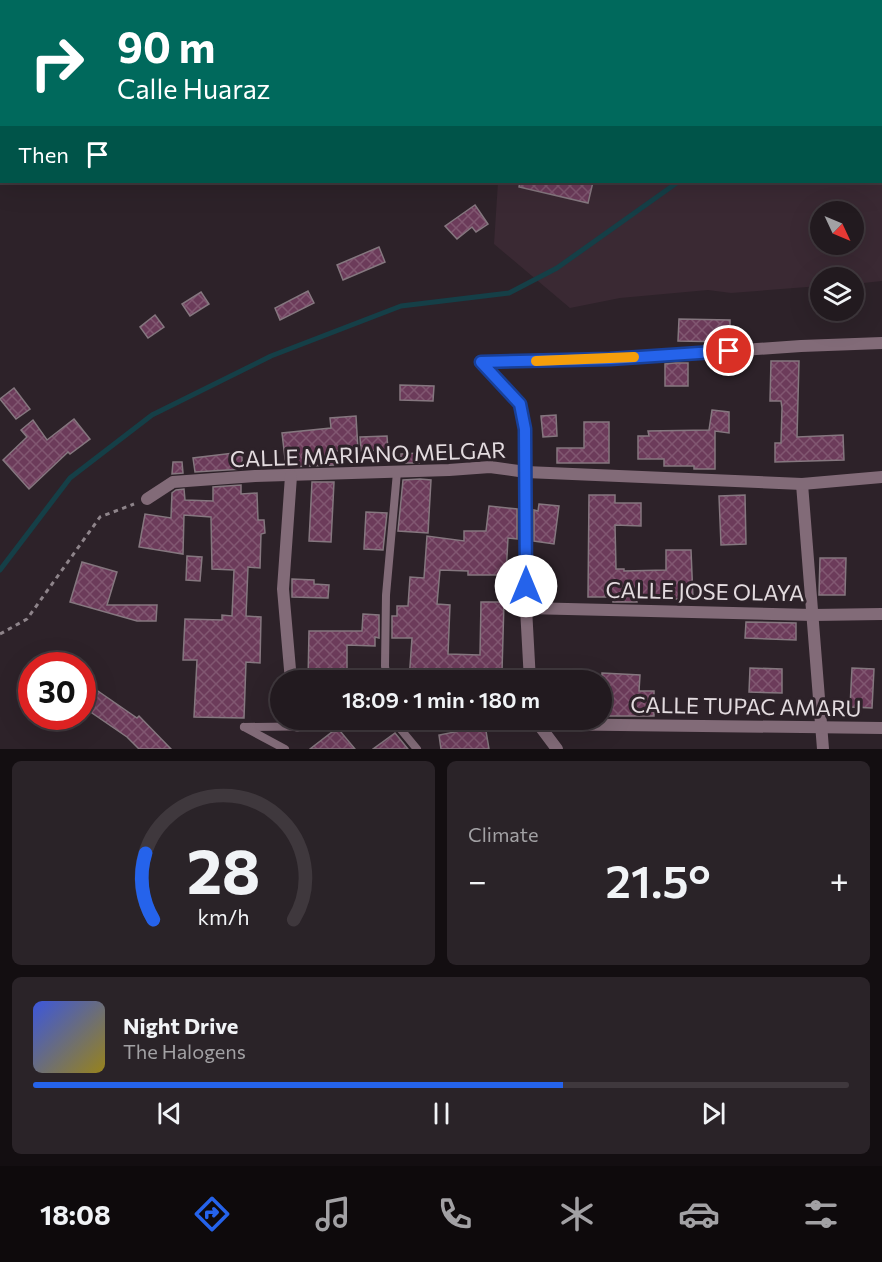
<!DOCTYPE html>
<meta charset="utf-8">
<style>
:root{--surface:#221a1f;--page:#2a2328;--text:#f1f3f6;--muted:#a2a1a4;--line:#3f383d;--accent:#2563eb}
body{margin:0;font-family:Commissioner,sans-serif;background:var(--page);color:var(--text);height:100vh;display:flex;flex-direction:column;font-size:22px;white-space:nowrap}
*{box-sizing:border-box;margin:0}
p{font-size:20px;color:var(--muted)}
.icon{flex:none;width:33px;height:33px;fill:none;stroke:currentColor;stroke-width:2;stroke-linecap:round;stroke-linejoin:round}
.map{position:relative;height:749px;overflow:hidden}
.panel{display:flex;flex-direction:column;gap:12px;padding:12px;background:#130e11;flex:1}
.panel>*{flex:none}
.guide{position:absolute;left:0px;top:0px;width:882px;height:183px;box-shadow:0 6px 24px #0002,0 0 0 2px var(--line);background:#00695c;color:#fff;overflow:hidden}
.needle{width:39px;rotate:134deg}
.fabs{position:absolute;left:810px;top:201px;display:grid;gap:12px}
.fabs a{display:grid;place-items:center;width:54px;height:54px;border-radius:50%;background:var(--surface);box-shadow:0 6px 24px #0002,0 0 0 2px var(--line);font-size:30px}
.speed{position:absolute;left:18px;top:652px;display:flex;gap:12px;font-size:30px;font-weight:700;text-align:center}
.speed>*{display:grid;place-content:center;width:78px;height:78px;border-radius:50%;background:var(--surface);box-shadow:0 6px 24px #0002,0 0 0 2px var(--line);line-height:1}
.speed .limit{border:9px solid #d22;background:#fff;color:#111}
.pin{position:absolute;display:grid;place-items:center;width:51px;height:51px;color:#fff;margin:-26px;border:3px solid #fff;border-radius:50%;box-shadow:0 2px 6px #0007}
.me{position:absolute;width:66px;margin:-33px;rotate:0deg;stroke-linejoin:round;filter:drop-shadow(0 0 4px #0008)}
.turn{display:flex;align-items:center;gap:21px;height:126px;padding:0 18px;font-size:27px}
.turn .icon{width:78px;height:78px;stroke-width:2.5}
.turn b{display:block;font-size:42px;line-height:51px}
.then{display:flex;align-items:center;height:57px;padding:0 18px;background:#0003;gap:12px;font-size:22px}
.big{font-size:45px;font-weight:600;line-height:1.1}
.panel .widget{flex:1;display:flex;flex-direction:column;justify-content:center;gap:9px;min-width:0;padding:0 21px;border-radius:9px;background:var(--page)}
.panel .dial{align-items:center;gap:0}
.dial svg{height:156px;overflow:visible;fill:none;stroke:var(--line);stroke-width:7;stroke-linecap:round;text-anchor:middle}
.dial text{fill:var(--text);stroke:none}
.song{display:flex;align-items:center;gap:18px}
.cover{width:72px;height:72px;border-radius:9px;background:linear-gradient(135deg,hsl(230 70% 55%),hsl(50 70% 35%))}
.played{height:6px;border-radius:3px;background:linear-gradient(90deg,var(--accent) 65%,var(--line) 65%)}
.keys{display:flex;justify-content:space-around;direction:ltr}
.heat{display:flex;justify-content:space-between;align-items:center;font-size:33px;direction:ltr}
.panel .tiles{flex:1;display:grid;gap:12px;grid-template-columns:1fr 1fr}
.widget:last-child{grid-column:span 2}
.trip{position:absolute;left:270px;top:670px;width:342px;height:60px;border-radius:30px;background:var(--surface);box-shadow:0 6px 24px #0002,0 0 0 2px var(--line);font-weight:600;line-height:60px;text-align:center}
.menu{display:flex;height:96px;justify-content:space-around;align-items:center;background:#0e0a0c;color:var(--muted)}
.menu .icon{width:42px;height:42px}
.menu .current{color:var(--accent)}
.menu b{font-size:27px;color:var(--text)}
.map>svg:first-child{display:block}
.built{fill:#3a2933;fill-rule:evenodd}
.lines{fill:none;stroke-linecap:round;stroke-linejoin:round}
.stream{stroke:#153f47;stroke-width:5}
.building{fill:url(#building-cross-hatch);stroke:#85777f;stroke-width:1.5}
.path{stroke:#8e848a;stroke-width:3;stroke-dasharray:4.5 4.5;stroke-linecap:butt}
.service{stroke:#826b78;stroke-width:8}
.minor{stroke:#826b78;stroke-width:12}
.route-casing{stroke:#184099;stroke-width:15}
.route{stroke:#2563eb;stroke-width:10}
.slow{stroke:#f59e0b;stroke-width:10}
.labels{text-anchor:middle;dominant-baseline:central;stroke-width:6;stroke-linejoin:round;paint-order:stroke}
.street-label{font-size:22px;fill:#e3dbdf;stroke:#2d2229}
</style>
<div class="map">
<svg width="882" height="749" viewBox="0 0 882 749">
<defs>
<pattern id="building-cross-hatch" width="8" height="8" patternUnits="userSpaceOnUse" patternTransform="scale(1.5)"><rect width="8" height="8" fill="#6c3b5a"/><path d="M0 0l8 8M0 8l8-8" fill="none" stroke="#815771"/></pattern>
</defs>
<rect width="100%" height="100%" fill="#2d2229"/>
<!-- built -->
<path class="built" d="M470 0H882V281L854 284V278H820V286L731 293 708 290 620 298 570 308 494 244 498 182H880V2ZM820 212H854V244H820Z"/>
<g class="lines">
<!-- stream -->
<g class="stream">
<polyline points="880,37 882,36"/>
<polyline points="0,570 70,478 152,415 271,356 401,306 509,293 557,268 678,182"/>
</g>
</g>
<!-- building -->
<g class="building">
<polygon points="520,182 593,182 588,203 519,187"/>
<polygon points="475,205 488,224 476,232 472,227 457,239 445,226"/>
<polygon points="379,247 385,262 343,280 337,265"/>
<polygon points="308,291 314,303 280,320 275,308"/>
<polygon points="201,292 209,304 190,316 182,304"/>
<polygon points="155,315 164,327 148,338 140,327"/>
<polygon points="679,319 730,320 730,342 678,341"/>
<polygon points="771,361 799,361 797,437 843,435 844,460 775,462 775,443 781,443 782,408 781,401 770,401"/>
<polygon points="675,363 688,363 688,386 665,386 665,364"/>
<polygon points="400,385 434,386 433,401 400,400"/>
<polygon points="14,388 30,409 16,419 0,399"/>
<polygon points="712,410 729,412 729,433 715,431 715,469 694,469 694,466 664,466 664,459 638,459 638,436 649,436 648,431 709,430"/>
<polygon points="556,415 557,436 543,437 541,416"/>
<polygon points="356,416 358,450 334,451 334,465 286,467 282,433 331,428 330,418"/>
<polygon points="74,419 90,439 70,454 68,452 29,489 3,460 27,437 21,430 33,420 47,440"/>
<polygon points="584,422 609,422 609,463 557,463 557,448 584,448"/>
<polygon points="387,436 388,450 361,451 360,437"/>
<polygon points="242,452 242,469 195,472 193,458"/>
<polygon points="419,453 419,463 401,463 401,454"/>
<polygon points="173,462 182,462 183,473 172,474"/>
<polygon points="420,479 431,480 428,533 398,531 403,480"/>
<polygon points="312,482 334,482 331,542 309,541"/>
<polygon points="241,485 241,494 257,493 258,520 264,520 265,533 261,534 260,568 248,567 246,616 261,617 260,663 246,662 244,718 194,717 197,660 183,660 185,619 222,620 222,615 232,616 234,570 212,569 211,517 184,515 183,554 139,547 145,514 171,518 172,493 176,490 184,489 185,500 213,501 213,487"/>
<polygon points="589,495 615,495 615,503 641,503 641,526 615,525 616,569 624,569 624,571 666,570 666,550 691,550 693,599 668,599 668,597 637,597 637,602 613,602 613,597 588,597"/>
<polygon points="745,495 746,544 721,545 719,496"/>
<polygon points="539,504 559,506 554,544 534,541 534,510 538,511"/>
<polygon points="489,506 517,509 517,539 508,538 506,575 468,575 468,571 440,570 437,604 450,605 448,654 480,655 481,602 504,602 502,671 446,670 446,673 444,672 444,681 409,681 412,638 392,638 392,616 397,616 397,606 408,606 410,577 424,578 427,536 464,541 464,531 486,531"/>
<polygon points="366,512 387,513 383,550 364,549"/>
<polygon points="187,556 202,557 200,581 186,580"/>
<polygon points="820,558 846,558 845,595 819,595"/>
<polygon points="82,562 117,572 107,605 157,605 156,621 137,621 70,602"/>
<polygon points="292,579 314,580 314,584 329,585 328,598 292,597"/>
<polygon points="363,614 379,615 379,638 375,637 375,646 347,645 347,681 308,681 309,631 362,631"/>
<polygon points="746,622 796,623 796,640 745,638"/>
<polygon points="750,668 782,669 782,693 749,692"/>
<polygon points="852,668 874,669 872,708 850,707"/>
<polygon points="602,673 640,675 639,691 654,691 654,716 602,716"/>
<polygon points="82,680 137,718 139,716 171,749 139,749 127,737 82,706"/>
<polygon points="485,725 489,749 441,749 439,735 465,730 465,727"/>
<polygon points="340,731 355,749 310,749 332,732"/>
<polygon points="395,733 408,749 373,749"/>
</g>
<g class="lines">
<!-- path -->
<g class="path">
<polyline points="615,2 616,0"/>
<polyline points="0,634 27,619 100,517 134,504"/>
</g>
<!-- service -->
<g class="service">
<polyline points="387,681 385,666 386,595 397,472"/>
<polyline points="393,720 417,749"/>
<polyline points="244,727 332,726 380,720"/>
<polyline points="244,727 285,749"/>
</g>
<!-- minor -->
<g class="minor">
<polyline points="481,362 610,359 801,346 882,343"/>
<polyline points="481,362 520,404 525,429 526,608 530,681"/>
<polyline points="802,484 823,749"/>
<polyline points="147,499 173,482 255,476 449,470 490,467 526,472 802,484 882,477"/>
<polyline points="526,608 813,615 882,614"/>
<polyline points="291,681 283,589 291,476"/>
<polyline points="296,720 298,726"/>
<polyline points="536,721 557,749"/>
<polyline points="537,724 882,728"/>
</g>
</g>
<g class="lines">
<!-- route casing -->
<g class="route-casing">
<polyline id="route" points="526,586 525,429 520,404 481,362 610,359 729,351"/>
</g>
<!-- route -->
<use href="#route" class="route"/>
<!-- slow -->
<polyline class="slow" points="536,361 634,357"/>
</g>
<g class="labels">
<!-- street labels -->
<g class="street-label">
<text transform="translate(368 454) rotate(-2)">CALLE MARIANO MELGAR</text>
<text transform="translate(705 591) rotate(1)">CALLE JOSE OLAYA</text>
<text transform="translate(746 706) rotate(1)">CALLE TUPAC AMARU</text>
</g>
</g>
</svg>
<div class="fabs">
<a><svg class="needle" viewBox="-14 -14 28 28"><path d="M0-13l5 13h-10z" fill="#e53935"/><path d="M0 13l5-13h-10z" fill="#a2a1a4"/></svg></a>
<a><svg class="icon" aria-label="layers" viewBox="0 0 24 24"><path d="M12 4l9 5-9 5-9-5zM3 14l9 5 9-5"/></svg></a>
</div>
<div class="speed"><div class="limit">30</div></div>
<div class="pin" style="left:729px;top:351px;background:#d93025"><svg class="icon" aria-label="arrive" viewBox="0 0 24 24"><path d="M6 21V4h12l-3 4 3 4H6"/></svg></div>
<svg class="me" style="left:526px;top:586px" viewBox="-20 -20 40 40"><circle r="19" fill="#fff"/><path d="M0-13L10 11 0 6-10 11z" fill="#2563eb"/></svg>
<div class="trip">18:09 · 1 min · 180 m</div>
<div class="guide">
<div class="turn"><svg class="icon" aria-label="right" viewBox="0 0 24 24"><path d="M7 20v-9h11M14 6l5 5-5 5"/></svg><div><b>90 m</b>Calle Huaraz</div></div>
<div class="then">Then<svg class="icon" aria-label="arrive" viewBox="0 0 24 24"><path d="M6 21V4h12l-3 4 3 4H6"/></svg></div>
</div>
</div>
<section class="panel">
<div class="tiles">
<div class="widget dial"><svg viewBox="0 0 100 80">
<path d="M14 69A42 42 0 1 1 86 69"/>
<path d="M14 69A42 42 0 0 1 10 35" stroke="#2563eb"/>
<text x="50" y="56" font-size="32" font-weight="700">28</text>
<text x="50" y="72" font-size="11">km/h</text>
</svg></div>
<div class="widget"><p>Climate</p>
<div class="heat"><a>−</a><b class="big">21.5°</b><a>+</a></div>
</div>
<div class="widget">
<div class="song"><i class="cover"></i><div><b>Night Drive</b><p>The Halogens</p></div></div>
<div class="played"></div>
<div class="keys"><svg class="icon" aria-label="previous" viewBox="0 0 24 24"><path d="M18 5L8 12l10 7zM5 5v14"/></svg><svg class="icon" aria-label="pause" viewBox="0 0 24 24"><path d="M8 5v14M16 5v14"/></svg><svg class="icon" aria-label="next" viewBox="0 0 24 24"><path d="M6 5l10 7-10 7zM19 5v14"/></svg></div>
</div>
</div>
</section>
<nav class="menu">
<b>18:08</b>
<svg class="icon current" aria-label="directions" viewBox="0 0 24 24"><path d="M12 3l9 9-9 9-9-9zM9 14v-3h6M13 9l2 2-2 2"/></svg>
<svg class="icon" aria-label="music" viewBox="0 0 24 24"><path d="M9 18V5l10-2v13"/><circle cx="6" cy="18" r="3"/><circle cx="16" cy="16" r="3"/></svg>
<svg class="icon" aria-label="phone" viewBox="0 0 24 24"><path d="M5 4h4l2 5-3 2q2 4 5 5l2-3 5 2v4C11 20 4 13 5 4z"/></svg>
<svg class="icon" aria-label="climate" viewBox="0 0 24 24"><path d="M12 3v18M4 7l16 10M4 17L20 7"/></svg>
<svg class="icon" aria-label="car" viewBox="0 0 24 24"><path d="M5 17H2v-5l4-1 3-4h7l3 4 3 1v5h-3M9 17h6M6 11h13"/><circle cx="7" cy="17" r="2"/><circle cx="17" cy="17" r="2"/></svg>
<svg class="icon" aria-label="filters" viewBox="0 0 24 24"><path d="M4 7h16M4 17h16"/><circle cx="9" cy="7" r="2"/><circle cx="15" cy="17" r="2"/></svg>
</nav>
